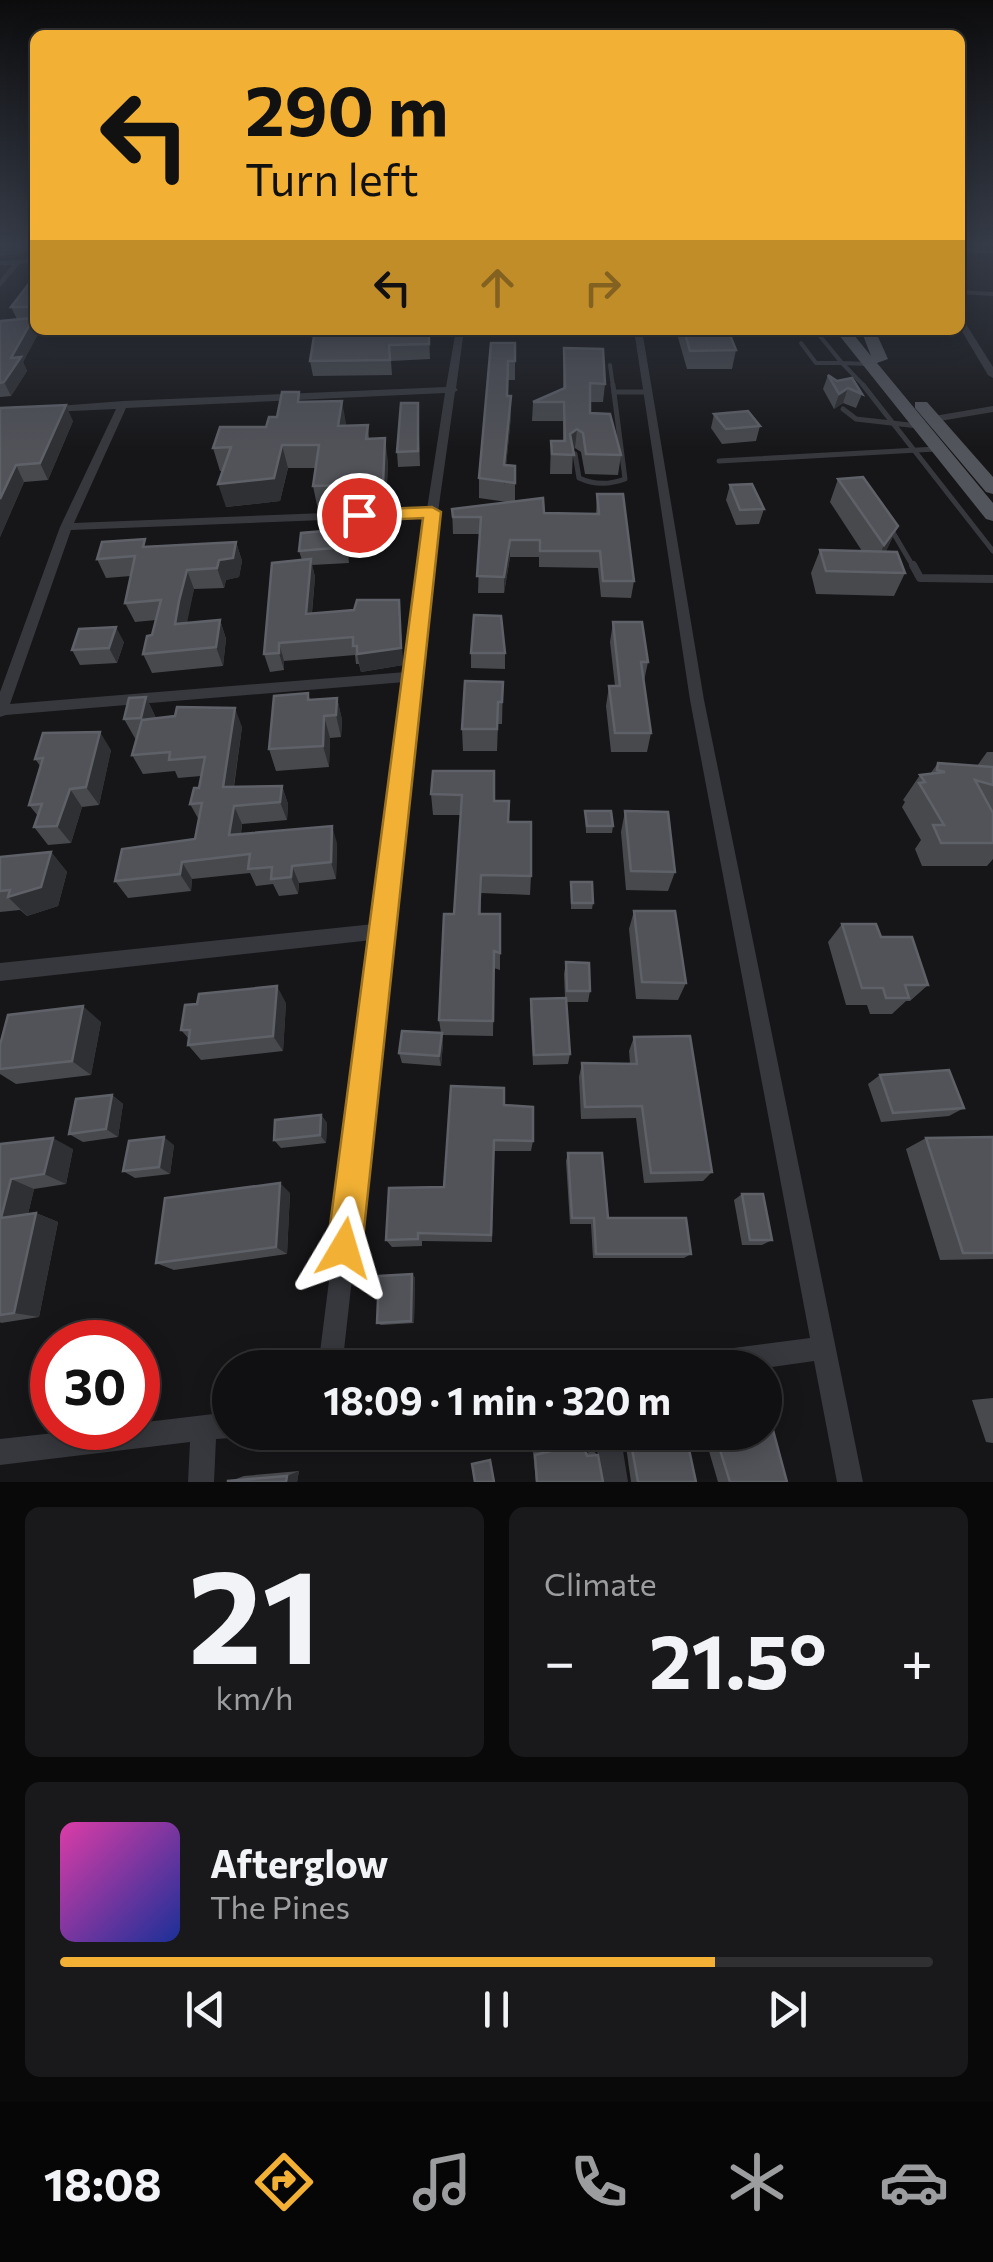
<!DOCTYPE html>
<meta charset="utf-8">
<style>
:root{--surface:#101012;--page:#19191b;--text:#f1f3f6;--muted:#9c9d9f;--line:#303032;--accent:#f2b134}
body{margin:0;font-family:Commissioner,sans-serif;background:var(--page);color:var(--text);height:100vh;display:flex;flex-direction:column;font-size:38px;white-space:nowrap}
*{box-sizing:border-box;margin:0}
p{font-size:32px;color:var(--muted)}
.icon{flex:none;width:55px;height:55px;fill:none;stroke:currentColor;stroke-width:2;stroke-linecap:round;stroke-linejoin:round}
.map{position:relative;height:1482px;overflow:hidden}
.details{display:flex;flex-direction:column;gap:25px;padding:25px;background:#09090a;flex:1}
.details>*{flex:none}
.guide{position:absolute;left:30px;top:30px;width:935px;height:305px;border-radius:15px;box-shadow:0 5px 25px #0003,0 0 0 2px var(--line);background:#f2b134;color:#111;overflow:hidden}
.speed{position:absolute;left:30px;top:1320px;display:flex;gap:20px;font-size:50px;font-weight:700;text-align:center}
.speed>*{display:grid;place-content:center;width:130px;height:130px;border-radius:50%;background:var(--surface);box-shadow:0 5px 25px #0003,0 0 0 2px var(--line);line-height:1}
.speed .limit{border:15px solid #d22;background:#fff;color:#111}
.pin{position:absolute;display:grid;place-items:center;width:85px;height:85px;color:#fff;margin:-42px;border:5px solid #fff;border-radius:50%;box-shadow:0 2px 10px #0007}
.me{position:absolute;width:110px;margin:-55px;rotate:7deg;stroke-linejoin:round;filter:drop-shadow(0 0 8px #0008)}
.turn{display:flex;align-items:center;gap:35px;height:210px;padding:0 50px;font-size:45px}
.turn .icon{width:130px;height:130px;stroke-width:2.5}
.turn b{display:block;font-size:70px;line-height:85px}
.lanes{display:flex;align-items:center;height:95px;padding:0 50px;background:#0003;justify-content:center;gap:50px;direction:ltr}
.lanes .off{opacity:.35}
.big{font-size:75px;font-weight:700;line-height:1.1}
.details .card{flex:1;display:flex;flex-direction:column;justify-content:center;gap:15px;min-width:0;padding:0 35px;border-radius:15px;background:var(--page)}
.details .dial{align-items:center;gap:0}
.dial b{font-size:130px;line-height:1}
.song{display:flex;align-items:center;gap:30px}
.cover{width:120px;height:120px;border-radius:15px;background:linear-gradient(135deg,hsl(320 70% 55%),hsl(230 70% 35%))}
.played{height:10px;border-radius:5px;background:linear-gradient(90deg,var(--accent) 75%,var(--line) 75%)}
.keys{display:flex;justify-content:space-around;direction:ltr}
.heat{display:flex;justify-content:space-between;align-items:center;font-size:55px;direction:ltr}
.details .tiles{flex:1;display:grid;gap:25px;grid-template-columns:1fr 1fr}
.card:last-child{grid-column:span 2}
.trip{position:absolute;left:212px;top:1350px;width:570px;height:100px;border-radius:50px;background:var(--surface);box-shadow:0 5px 25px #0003,0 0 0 2px var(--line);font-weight:700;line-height:100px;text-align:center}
.tabs{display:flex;height:160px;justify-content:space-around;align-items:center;background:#060607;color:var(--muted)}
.tabs .icon{width:70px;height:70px}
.tabs .on{color:var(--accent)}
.tabs b{font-size:45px;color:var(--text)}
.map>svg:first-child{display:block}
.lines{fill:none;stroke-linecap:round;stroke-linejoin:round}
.service-far2{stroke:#37383d;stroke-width:4}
.service-far1{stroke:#37383d;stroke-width:5}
.service{stroke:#37383d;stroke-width:8}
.minor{fill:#37383d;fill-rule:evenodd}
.primary{fill:#53555c;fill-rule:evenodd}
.wall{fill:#47494d}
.shaded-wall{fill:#2f3033}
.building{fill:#525359;stroke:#5f6168;stroke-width:2.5}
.route{fill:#f2b134;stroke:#9d7322;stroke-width:2.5}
</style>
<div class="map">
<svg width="993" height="1482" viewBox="0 0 993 1482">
<rect width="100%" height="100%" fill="#161618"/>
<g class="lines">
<!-- service-far2 -->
<g class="service-far2">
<polyline points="960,250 993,252"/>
<polyline points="815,330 842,363 868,364"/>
<polyline points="801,343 816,363 842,363 865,387"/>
<polyline points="610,365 613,387"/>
</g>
<!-- service-far1 -->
<g class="service-far1">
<polyline points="863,385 993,551"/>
<polyline points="614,392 648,392"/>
<polyline points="843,409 856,419 918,426"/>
<path d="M575 454 579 478C594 485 609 485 625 479L613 385"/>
<polyline points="719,461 936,449"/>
<polyline points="891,529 914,568"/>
</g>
<!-- service -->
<polyline class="service" points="913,565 920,578 993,579"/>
<!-- minor -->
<g class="minor">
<polygon points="35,259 35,263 20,264 0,287 0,280 12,265 0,265 0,261"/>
<polygon points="960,290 993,292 993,296 960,294"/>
<polygon points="960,318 964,321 993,367 993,378 988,375 960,328"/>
<path d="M456 330H464L456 388 458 390 455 392 438 512 420 672 423 676 419 680 342 1368H318L372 940 0 981V963L374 924 405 682 6 715 0 717V692L60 527 116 409 49 412 45 411V407L123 401 446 387ZM445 393 427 509 74 523 126 408ZM426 516 406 672 10 704 71 530Z"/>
<polygon points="634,330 642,330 704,700 863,1482 837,1482 814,1361 765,1368 660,1368 663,1359 672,1356 810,1338 690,700"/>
<polygon points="993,406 993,412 934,422 929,419 934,416"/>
<polygon points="230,1412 230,1432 240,1432 230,1438 216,1439 214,1482 188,1482 190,1442 0,1465 0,1439 99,1428 138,1428 138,1423"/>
<polygon points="594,1432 620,1432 628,1482 602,1482"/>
</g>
<!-- primary -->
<g class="primary">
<polygon points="835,330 850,330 871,356 861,330 875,330 888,359 877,363 993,503 993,521 986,519"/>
<polygon points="915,402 927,402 993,477 993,494 986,492 915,408"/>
</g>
</g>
<!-- wall -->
<g class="wall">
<polygon points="35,276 35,330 40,330 23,362 27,371 11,396 0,397 0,322 17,319 11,307"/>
<polygon points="677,330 728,330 736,350 732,369 687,369 677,334"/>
<polygon points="392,331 429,332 430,359 391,361 392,375 313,376 310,361"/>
<polygon points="491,343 515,343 515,380 508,380 507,396 511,416 506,466 515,466 515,502 544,513 596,514 597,494 634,581 631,598 601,597 598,568 539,567 539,557 510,557 504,593 478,593 480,534 453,534 452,509 507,502 479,498 479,478"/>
<polygon points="564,348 605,384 603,402 590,402 590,413 621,455 618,475 585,474 581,452 575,448 573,450 572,474 550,474 551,441 563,441 563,421 532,421 533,402 563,389"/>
<polygon points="828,375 862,394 856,408 843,403 834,409 823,389"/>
<polygon points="301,402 346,423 345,426 368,425 369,438 388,461 386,507 318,510 313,486 316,468 288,468 280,501 226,507 223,471 220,471 213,448 266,427 277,417"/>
<polygon points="418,403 420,466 398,467 397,452"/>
<polygon points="0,408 73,421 48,480 24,482 0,537"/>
<polygon points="714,414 760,426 756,441 722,444 711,428"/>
<polygon points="838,479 898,526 886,551 905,573 894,596 816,594 811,573 820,550 862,551 830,502"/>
<polygon points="730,485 764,509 759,524 736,525 726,500"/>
<polygon points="347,529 349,545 349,563 312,565 315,577 312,613 354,610 399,600 403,665 361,672 359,664 356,664 355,655 284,661 284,670 270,672 264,654 302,560 299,551"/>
<polygon points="236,542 242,561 239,577 226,580 224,588 194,589 186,623 220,620 226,639 223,666 152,673 143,654 152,635 156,620 135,622 125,603 131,576 106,578 97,559 148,546"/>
<polygon points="613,622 648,662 644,681 651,733 647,752 611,752 606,706 609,686 615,686 610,642"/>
<polygon points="124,642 117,663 80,665 72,650"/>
<polygon points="471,653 505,653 505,669 471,668"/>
<polygon points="503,682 502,724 498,724 497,751 463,751 462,729"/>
<polygon points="308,693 310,700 337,698 342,720 341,737 330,738 329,767 276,771 269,749"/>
<polygon points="146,697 156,718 242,727 234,787 282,786 288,804 287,820 242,824 241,834 337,843 336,879 299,883 298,894 279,896 273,884 256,886 250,873 192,879 191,891 128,898 115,881 195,839 199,820 190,804 199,788 201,776 178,778 175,771 143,774 132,755 136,740 124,719"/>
<polygon points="111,750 99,805 82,807 71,843 48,845 34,827 38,816 29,805 41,767 35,759"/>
<polygon points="987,752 993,752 993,859 987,866 922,866 915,849 921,840 902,807 905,802 903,800 920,775 930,774 938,763 977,766"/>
<polygon points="433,771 494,801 509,822 531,876 530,895 481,893 481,914 500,914 500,970 494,968 493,1036 442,1035 443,1043 441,1066 402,1063 399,1053 441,1033 439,1020 454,914 461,815 433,815 431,794"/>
<polygon points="585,811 613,826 612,833 586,833"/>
<polygon points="625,811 675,872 668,891 626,890 621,832"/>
<polygon points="51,852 67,872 58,906 27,916 20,910 0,912 0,857"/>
<polygon points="571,882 593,903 592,909 571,909"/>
<polygon points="634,911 686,983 678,1000 636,999 629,929"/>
<polygon points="842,924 881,937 928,985 910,1001 906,1001 892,1014 870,1014 867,1005 846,1005 828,942"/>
<polygon points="566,962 590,991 588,1002 566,1002 570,1054 568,1064 533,1065 530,1010 531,999 565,998 564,974"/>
<polygon points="286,1003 283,1051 201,1060 188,1045 189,1039 181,1030"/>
<polygon points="101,1022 91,1075 16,1084 0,1074 0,1045"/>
<polygon points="634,1037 712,1172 703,1181 644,1183 636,1118 581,1119 579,1077 582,1063 630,1064 629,1051"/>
<polygon points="880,1075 964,1108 949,1116 881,1122 868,1084"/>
<polygon points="112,1095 123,1104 118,1137 83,1142 69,1134"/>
<polygon points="504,1105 533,1141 531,1151 494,1151 492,1242 422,1241 422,1246 392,1247 386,1240 444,1187"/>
<polygon points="321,1115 327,1123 326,1143 281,1148 274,1140"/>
<polygon points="993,1137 993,1259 940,1260 906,1149 926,1138"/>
<polygon points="0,1144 73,1149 66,1184 34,1189 28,1214 36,1213 58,1222 39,1317 1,1323 0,1322"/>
<polygon points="174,1145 170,1174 135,1178 123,1171"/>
<polygon points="568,1153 608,1218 691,1254 684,1258 593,1258 591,1224 570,1224 566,1161"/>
<polygon points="290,1193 287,1254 174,1270 156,1263"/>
<polygon points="742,1194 772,1240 762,1245 742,1245 734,1200"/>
<polygon points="412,1274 415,1278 414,1323 381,1325 377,1323"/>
<polygon points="993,1398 993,1443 986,1442 972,1400"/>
<polygon points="765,1418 770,1419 787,1482 718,1482 704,1434 765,1432"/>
<polygon points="624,1432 658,1432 659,1443 678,1438 687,1440 696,1482 631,1482"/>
<polygon points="578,1440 582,1443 586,1453 593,1451 598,1455 603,1482 536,1482 533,1452"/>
<polygon points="299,1471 297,1482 228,1482 244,1476"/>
</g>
<!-- shaded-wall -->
<g class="shaded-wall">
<polygon points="0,246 27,246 22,254 0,256"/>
<polygon points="35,315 35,330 40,330 23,362 27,371 11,396 4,382 11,358"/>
<polygon points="848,388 843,403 834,409 839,394"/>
<polygon points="511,396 511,416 504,486 504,465"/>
<polygon points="342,401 346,423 342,449 338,426"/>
<polygon points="66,405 73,421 48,480 40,463"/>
<polygon points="577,429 575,448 569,453 570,434"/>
<polygon points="385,438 388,461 386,507 383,484"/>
<polygon points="282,445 288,468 280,501 226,507 218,484"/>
<polygon points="16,465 24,482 0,537 0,499"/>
<polygon points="898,526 887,549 874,568 884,545"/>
<polygon points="347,529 349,545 349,563 346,547"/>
<polygon points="510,540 510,557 504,593 504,577"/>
<polygon points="236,542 242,561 239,577 226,580 224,588 217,568 219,560"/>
<polygon points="311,559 315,577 310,632 306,614"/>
<polygon points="187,570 194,589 183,643 175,624 179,601"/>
<polygon points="399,600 403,665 361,672 357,654"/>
<polygon points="220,620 226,639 223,666 216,647"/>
<polygon points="116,627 124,642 117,663 109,648"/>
<polygon points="279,643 284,661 284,670 279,653"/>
<polygon points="146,697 156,718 152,739 141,718"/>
<polygon points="337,698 342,720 341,737 336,715"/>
<polygon points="235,708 242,727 231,805 223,787"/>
<polygon points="324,716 330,738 329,767 323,746"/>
<polygon points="100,732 111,750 99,805 86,787"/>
<polygon points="282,786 288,804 287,820 280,802"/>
<polygon points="70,789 82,807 71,843 57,826"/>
<polygon points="234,806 242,824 238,852 229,835"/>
<polygon points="332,826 337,843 336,879 331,862"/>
<polygon points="51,852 67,872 58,906 27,916 8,897"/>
<polygon points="182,862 192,879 191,891 180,874"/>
<polygon points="292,866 299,883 298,894 291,877"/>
<polygon points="277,986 286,1003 283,1051 273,1036"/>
<polygon points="83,1006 101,1022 91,1075 72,1061"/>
<polygon points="442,1033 443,1043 441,1066 439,1056"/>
<polygon points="112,1095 123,1104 118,1137 106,1129"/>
<polygon points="321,1115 327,1123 326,1143 320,1135"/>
<polygon points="164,1137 174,1145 170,1174 159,1167"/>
<polygon points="53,1138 73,1149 66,1184 44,1174"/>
<polygon points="11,1179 34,1189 25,1226 1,1218"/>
<polygon points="280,1183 290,1193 287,1254 276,1247"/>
<polygon points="36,1213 58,1222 39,1317 14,1313"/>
<polygon points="412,1274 415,1278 414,1323 411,1321"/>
<polygon points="299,1471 297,1482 286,1482 287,1476"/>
</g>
<!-- building -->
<g class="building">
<polygon points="35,276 35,315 11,358 21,357 4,382 0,383 0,322 1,321 32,318 32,307 11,307"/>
<polygon points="315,330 429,332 429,344 389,345 390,360 310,361"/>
<polygon points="684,330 728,330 736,350 690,351"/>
<polygon points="491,343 515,343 515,361 508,361 507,396 511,396 504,465 515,466 515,483 479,478"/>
<polygon points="564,348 603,349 605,384 590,383 590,413 610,414 621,455 586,454 583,433 577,429 570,434 574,455 552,454 551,441 565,441 564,402 533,402 565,388"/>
<polygon points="828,375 837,381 852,378 862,394 848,388 839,394"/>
<polygon points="282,392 299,392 298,402 342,401 338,426 368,425 366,439 385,438 383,484 313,486 319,445 282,445 274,478 218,484 231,447 213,448 220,427 266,427 269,417 277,417"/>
<polygon points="401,403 418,403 418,451 397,452"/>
<polygon points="66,405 40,463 16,465 0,499 0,408"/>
<polygon points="748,411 760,426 726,429 714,414"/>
<polygon points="863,477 898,526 884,545 838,479"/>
<polygon points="752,484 764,509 740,510 730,485"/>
<polygon points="597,494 623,494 634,581 603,581 600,551 540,551 540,540 510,540 504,577 477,576 481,517 453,517 452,509 543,498 544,513 599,514"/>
<polygon points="347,529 346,547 299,551 301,533"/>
<polygon points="145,539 143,547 236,542 233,558 219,560 217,568 187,570 179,601 175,624 220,620 216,647 143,654 147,636 152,635 161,600 125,603 135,556 97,559 102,542"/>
<polygon points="820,550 897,552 905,573 826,571"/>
<polygon points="311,559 306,614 354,610 357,600 399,600 401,648 357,654 357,646 353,646 353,637 279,643 279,653 264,654 272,563"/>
<polygon points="474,615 501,616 505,653 471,653"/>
<polygon points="613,622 642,622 648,662 641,662 651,733 615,733 609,686 620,686"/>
<polygon points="116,627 109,648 72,650 79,629"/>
<polygon points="465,681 503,682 502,702 498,702 497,729 462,729"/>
<polygon points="308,693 308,700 337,698 336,715 324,716 323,746 269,749 274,696"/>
<polygon points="146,697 141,718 124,719 129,698"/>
<polygon points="177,707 235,708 223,787 282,786 280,802 234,806 229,835 332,826 331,862 292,866 291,877 271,879 272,867 248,869 250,854 182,862 180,874 115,881 122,849 195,839 202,803 190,804 194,788 199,788 205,757 169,760 170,752 132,755 142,720 175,716"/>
<polygon points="100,732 86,787 70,789 57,826 34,827 42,804 29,805 43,758 35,759 43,733"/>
<polygon points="938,763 993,767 993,785 975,780 993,813 993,843 941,843 933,825 944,825 919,783 925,782 920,775 945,772 937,770"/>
<polygon points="433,771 494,771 494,801 509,801 508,822 531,822 531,876 481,875 479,914 500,914 500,953 494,951 493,1021 439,1020 444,914 454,914 462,795 431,794"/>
<polygon points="585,811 611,811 613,826 587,826"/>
<polygon points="625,811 668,812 675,872 631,871"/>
<polygon points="51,852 41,887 8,897 10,890 0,891 0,857"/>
<polygon points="571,882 592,882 593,903 572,903"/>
<polygon points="634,911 675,911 686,983 642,982"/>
<polygon points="842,924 876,924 881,937 912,937 928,985 905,985 909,998 886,998 883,988 862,988"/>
<polygon points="566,962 589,963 590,991 567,991"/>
<polygon points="277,986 273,1036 188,1045 190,1030 181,1030 185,1005 197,1004 199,994"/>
<polygon points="566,998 570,1054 534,1055 531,999"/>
<polygon points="83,1006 72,1061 0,1069 0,1045 8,1015"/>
<polygon points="402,1031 442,1033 439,1056 399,1053"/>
<polygon points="690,1036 712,1172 651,1173 642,1106 585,1107 582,1063 637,1064 634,1037"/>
<polygon points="949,1070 964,1108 893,1113 880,1075"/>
<polygon points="451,1086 504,1088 504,1105 533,1107 533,1141 494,1140 491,1235 418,1233 418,1239 386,1240 389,1188 444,1187"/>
<polygon points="112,1095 106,1129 69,1134 76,1099"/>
<polygon points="321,1115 320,1135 274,1140 275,1120"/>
<polygon points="164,1137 159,1167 123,1171 129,1141"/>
<polygon points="993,1137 993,1253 963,1253 926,1138"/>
<polygon points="53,1138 44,1174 11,1179 1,1218 36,1213 14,1313 0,1315 0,1144"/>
<polygon points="568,1153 602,1153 608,1218 686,1218 691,1254 596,1254 594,1218 572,1218"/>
<polygon points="280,1183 276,1247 156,1263 165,1198"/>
<polygon points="742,1194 763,1194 772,1240 750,1240"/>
<polygon points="412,1274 411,1321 377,1323 379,1276"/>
<polygon points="770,1419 787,1482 730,1482 716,1437 729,1432 765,1432 765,1421"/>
<polygon points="629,1432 658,1432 659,1448 687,1440 696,1482 638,1482"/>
<polygon points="582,1443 587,1456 598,1455 603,1482 537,1482 535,1455"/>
<polygon points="490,1460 494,1482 475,1482 472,1464"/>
<polygon points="287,1476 286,1482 228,1482 228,1481"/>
</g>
<!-- sky -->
<linearGradient id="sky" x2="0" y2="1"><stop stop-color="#0c0c0d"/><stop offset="0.54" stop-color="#363c48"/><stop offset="1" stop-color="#363c48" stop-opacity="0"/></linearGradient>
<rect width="993" height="453" fill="url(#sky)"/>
<!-- route -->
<polygon class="route" points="432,507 441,512 362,1248 357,1261 344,1266 332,1261 327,1248 423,518 359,521 350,515 359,510"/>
</svg>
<div class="speed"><div class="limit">30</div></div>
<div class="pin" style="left:359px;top:515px;background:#d93025"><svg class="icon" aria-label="arrive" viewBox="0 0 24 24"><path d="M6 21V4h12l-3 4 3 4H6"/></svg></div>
<svg class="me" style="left:344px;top:1248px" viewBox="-20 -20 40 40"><path d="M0-17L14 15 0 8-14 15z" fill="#f2b134" stroke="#fff" stroke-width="4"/></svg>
<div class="trip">18:09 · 1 min · 320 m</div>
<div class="guide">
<div class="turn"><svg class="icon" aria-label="left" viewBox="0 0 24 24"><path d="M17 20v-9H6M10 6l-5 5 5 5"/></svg><div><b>290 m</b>Turn left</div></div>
<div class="lanes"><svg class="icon" aria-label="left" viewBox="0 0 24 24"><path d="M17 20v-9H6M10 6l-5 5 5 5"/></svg><svg class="icon off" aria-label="ahead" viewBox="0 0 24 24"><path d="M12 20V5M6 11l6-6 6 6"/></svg><svg class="icon off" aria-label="right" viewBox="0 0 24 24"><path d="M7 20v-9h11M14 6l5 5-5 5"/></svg></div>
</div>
</div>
<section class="details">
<div class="tiles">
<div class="card dial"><b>21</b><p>km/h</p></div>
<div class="card"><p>Climate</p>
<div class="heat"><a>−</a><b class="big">21.5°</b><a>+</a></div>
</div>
<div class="card">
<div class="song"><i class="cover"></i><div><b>Afterglow</b><p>The Pines</p></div></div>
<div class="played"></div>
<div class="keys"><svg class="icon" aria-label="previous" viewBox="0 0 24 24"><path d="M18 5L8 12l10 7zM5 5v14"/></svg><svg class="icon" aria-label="pause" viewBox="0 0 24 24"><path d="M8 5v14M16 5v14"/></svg><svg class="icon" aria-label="next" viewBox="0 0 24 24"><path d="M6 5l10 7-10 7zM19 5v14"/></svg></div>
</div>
</div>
</section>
<nav class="tabs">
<b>18:08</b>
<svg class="icon on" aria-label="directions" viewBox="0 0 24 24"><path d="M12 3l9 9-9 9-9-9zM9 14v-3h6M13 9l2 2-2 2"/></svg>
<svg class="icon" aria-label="music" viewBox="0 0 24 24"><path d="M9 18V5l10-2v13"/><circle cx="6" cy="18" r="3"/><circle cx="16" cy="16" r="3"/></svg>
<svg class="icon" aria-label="phone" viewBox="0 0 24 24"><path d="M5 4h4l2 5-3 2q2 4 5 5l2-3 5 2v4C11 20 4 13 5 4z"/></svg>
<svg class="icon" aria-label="climate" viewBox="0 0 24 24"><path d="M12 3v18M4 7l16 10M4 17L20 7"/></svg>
<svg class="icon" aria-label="car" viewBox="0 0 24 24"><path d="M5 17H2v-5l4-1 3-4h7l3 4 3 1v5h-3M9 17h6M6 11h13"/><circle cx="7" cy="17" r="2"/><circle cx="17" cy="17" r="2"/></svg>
</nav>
